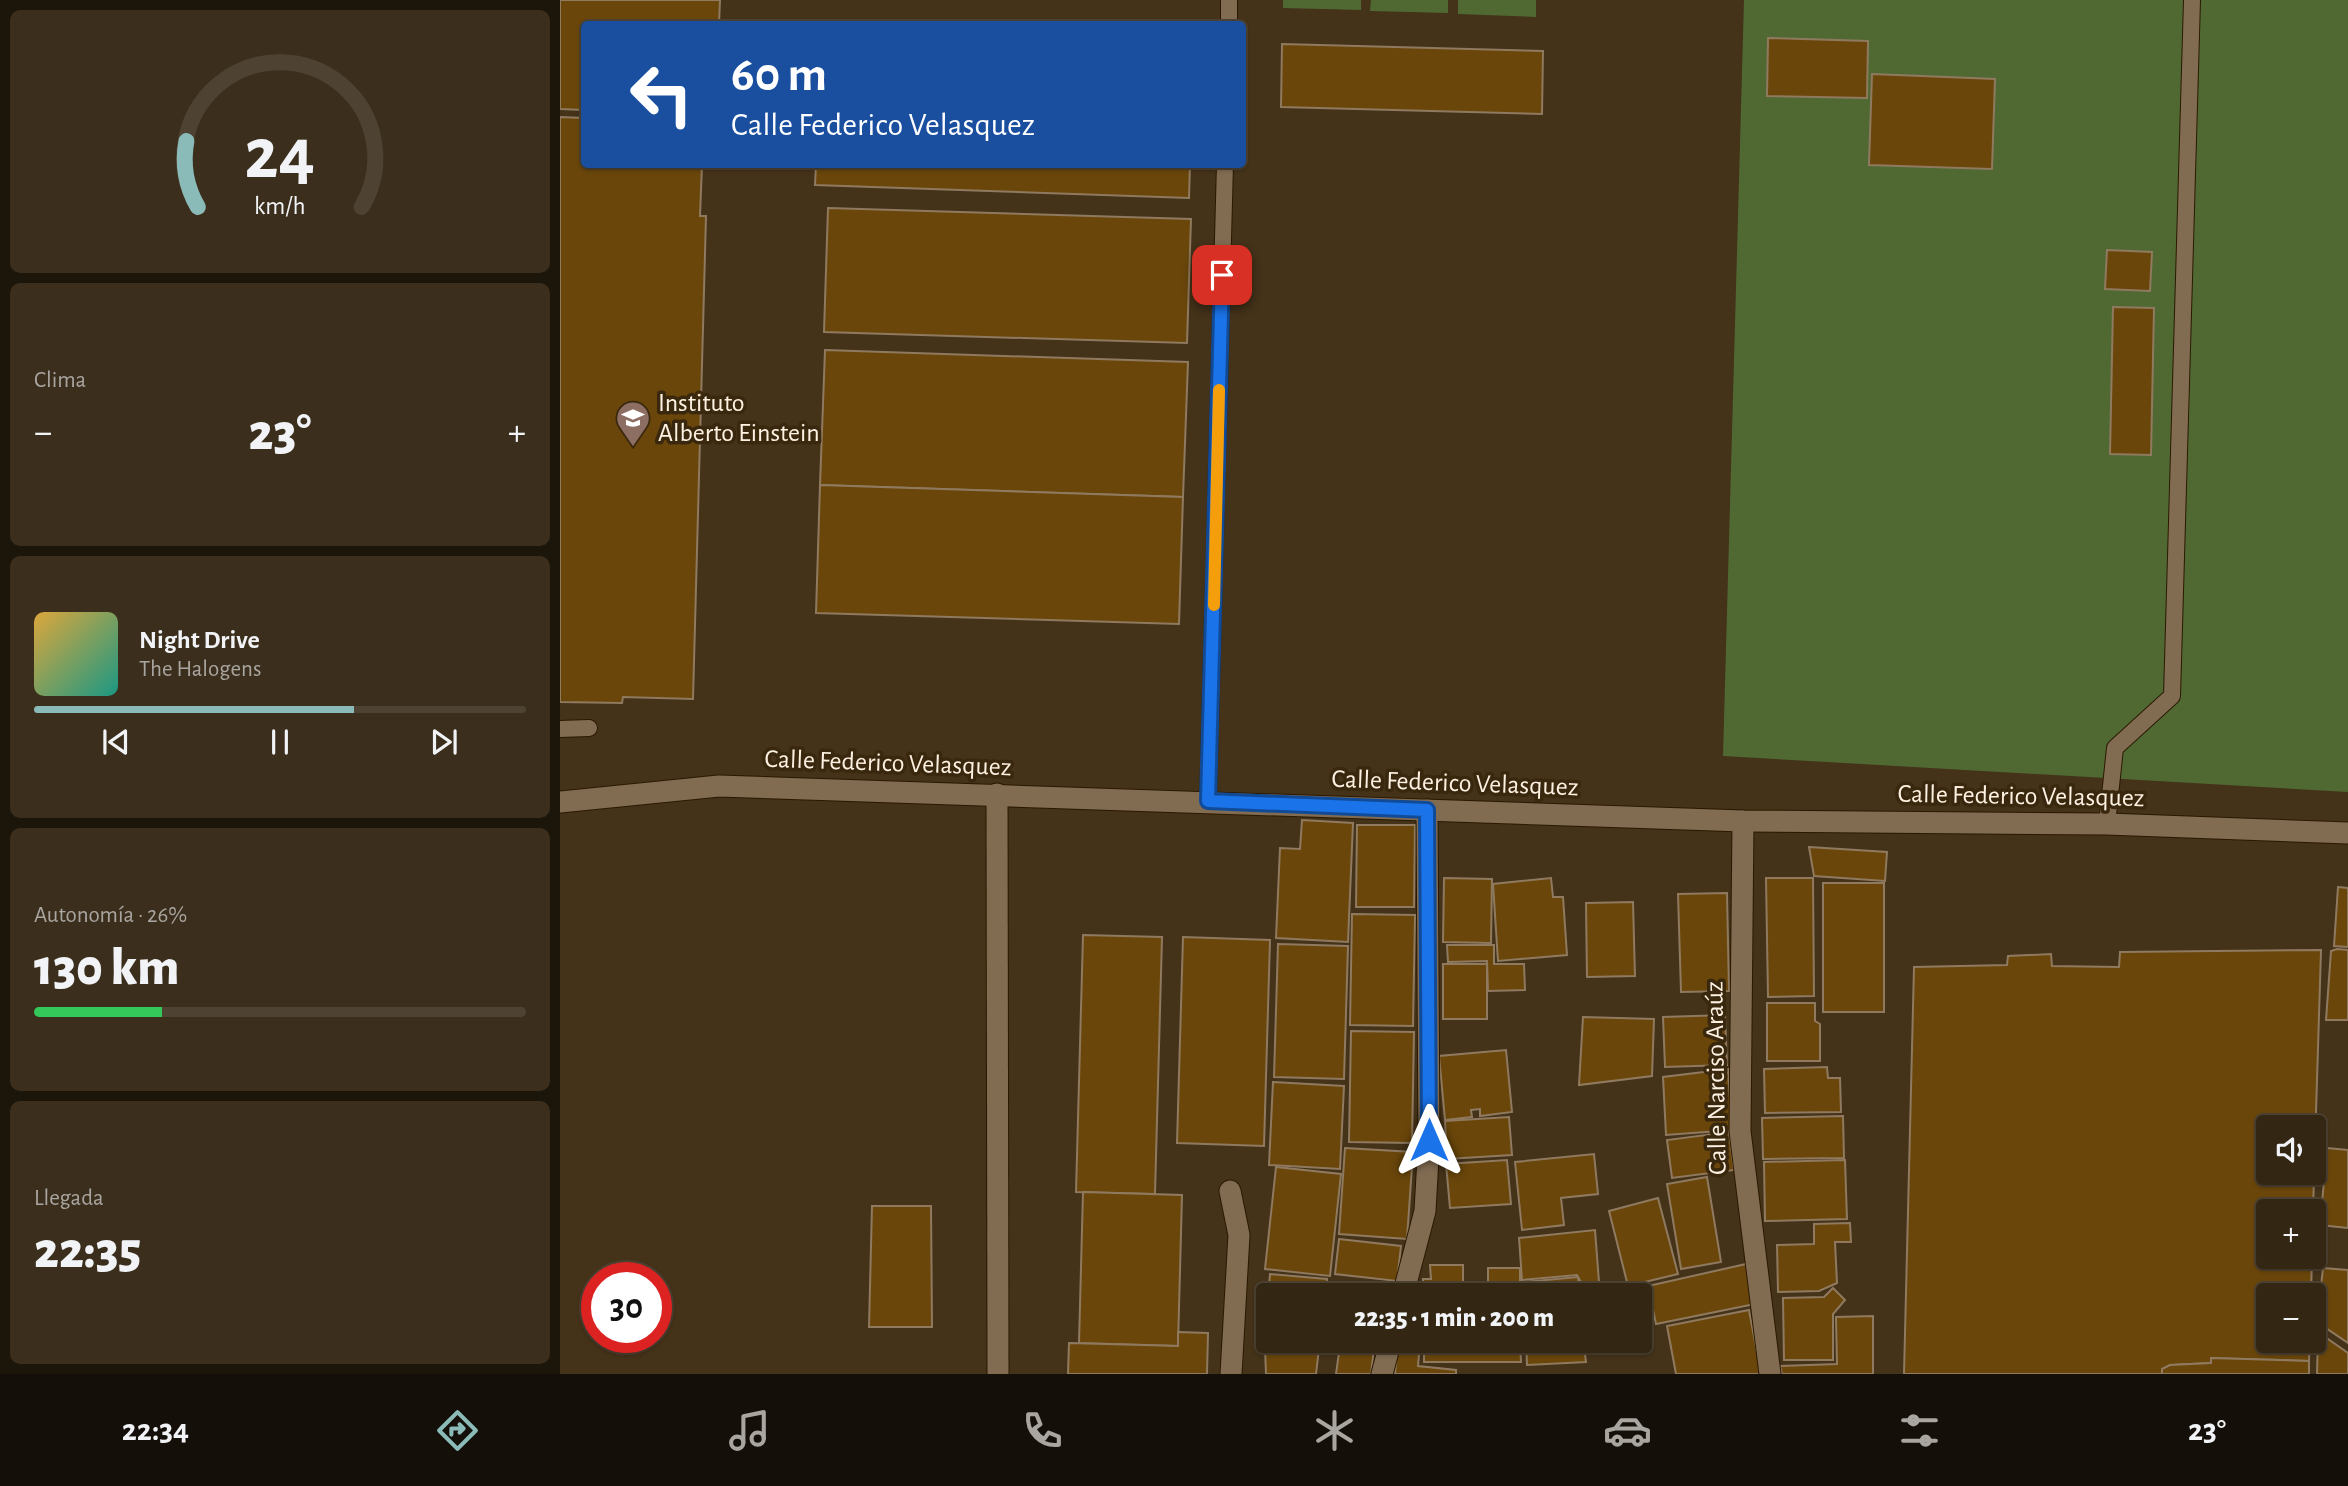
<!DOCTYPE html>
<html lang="es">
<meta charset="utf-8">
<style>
:root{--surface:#332613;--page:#3b2e1c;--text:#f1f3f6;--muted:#a9a5a0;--line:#4e4333;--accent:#8bbbb9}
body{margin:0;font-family:"Alegreya Sans",sans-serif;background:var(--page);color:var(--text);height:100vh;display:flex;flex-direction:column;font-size:26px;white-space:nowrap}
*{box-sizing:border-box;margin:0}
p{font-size:23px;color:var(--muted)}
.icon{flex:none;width:38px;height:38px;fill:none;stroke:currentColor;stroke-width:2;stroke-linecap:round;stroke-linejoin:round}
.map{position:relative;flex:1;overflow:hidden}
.panel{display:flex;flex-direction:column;gap:10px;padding:10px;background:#1c150a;width:560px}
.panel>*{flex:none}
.top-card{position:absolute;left:21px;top:21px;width:665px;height:147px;border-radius:7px;box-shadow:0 2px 5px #0004,0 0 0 2px var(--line);background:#1a4fa0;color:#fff;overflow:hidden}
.fabs{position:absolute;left:1696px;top:1115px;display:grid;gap:14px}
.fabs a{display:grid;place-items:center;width:70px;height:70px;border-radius:7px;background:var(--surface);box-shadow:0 2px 5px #0004,0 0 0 2px var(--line);font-size:35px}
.speed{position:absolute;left:21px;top:1262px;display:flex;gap:14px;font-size:35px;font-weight:700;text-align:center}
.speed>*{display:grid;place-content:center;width:91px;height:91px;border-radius:50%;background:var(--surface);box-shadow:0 2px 5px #0004,0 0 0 2px var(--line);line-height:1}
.speed .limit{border:10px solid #d22;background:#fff;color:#111}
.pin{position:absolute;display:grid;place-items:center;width:60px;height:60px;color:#fff;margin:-30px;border-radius:14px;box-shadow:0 4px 10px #0006}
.me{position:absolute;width:77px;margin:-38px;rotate:0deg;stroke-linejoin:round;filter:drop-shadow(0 0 5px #0008)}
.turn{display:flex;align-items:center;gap:24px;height:147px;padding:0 35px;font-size:32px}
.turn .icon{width:91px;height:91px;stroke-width:2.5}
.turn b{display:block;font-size:49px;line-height:60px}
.big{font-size:52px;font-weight:800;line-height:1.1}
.panel .tile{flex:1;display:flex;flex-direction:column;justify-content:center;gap:10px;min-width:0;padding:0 24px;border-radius:10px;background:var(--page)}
.panel .dial{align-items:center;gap:0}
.dial svg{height:182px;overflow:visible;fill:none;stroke:var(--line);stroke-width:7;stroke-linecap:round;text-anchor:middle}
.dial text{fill:var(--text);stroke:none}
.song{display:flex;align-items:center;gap:21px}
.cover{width:84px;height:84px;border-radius:10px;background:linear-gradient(135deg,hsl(40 70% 55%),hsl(170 70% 35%))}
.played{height:7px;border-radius:4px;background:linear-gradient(90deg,var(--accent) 65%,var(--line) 65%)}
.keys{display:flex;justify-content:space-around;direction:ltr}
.heat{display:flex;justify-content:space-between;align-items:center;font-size:38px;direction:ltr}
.charge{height:10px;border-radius:5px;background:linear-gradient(90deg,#34c759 26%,var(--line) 0)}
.trip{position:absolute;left:696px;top:1283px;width:396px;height:70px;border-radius:7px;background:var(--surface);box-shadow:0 2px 5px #0004,0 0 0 2px var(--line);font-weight:800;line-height:70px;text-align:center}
.menu{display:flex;height:112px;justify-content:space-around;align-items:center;background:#140f08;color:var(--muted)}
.menu .icon{width:49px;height:49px}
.menu .active{color:var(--accent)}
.menu b{font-size:32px;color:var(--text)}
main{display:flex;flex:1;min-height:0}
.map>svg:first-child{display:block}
.green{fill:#506933}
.building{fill:#6a460a;stroke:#8f7a5f;stroke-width:2;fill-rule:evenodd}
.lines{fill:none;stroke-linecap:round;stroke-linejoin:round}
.service-casing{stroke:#2a1901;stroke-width:18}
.minor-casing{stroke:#2a1901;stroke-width:23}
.service{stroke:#816c52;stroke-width:16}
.minor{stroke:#816c52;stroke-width:21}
.route-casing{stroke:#114b97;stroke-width:18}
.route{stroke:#1a73e8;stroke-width:12}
.slow{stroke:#f59e0b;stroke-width:12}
.labels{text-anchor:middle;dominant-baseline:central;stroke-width:7;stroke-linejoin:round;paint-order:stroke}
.poi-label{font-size:26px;fill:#fdf1e2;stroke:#3a280e;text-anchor:start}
.street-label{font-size:26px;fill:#fdf1e2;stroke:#3a280e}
</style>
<main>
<section class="panel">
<div class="tile dial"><svg viewBox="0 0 100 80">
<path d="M14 69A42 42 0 1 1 86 69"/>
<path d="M14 69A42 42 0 0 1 9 40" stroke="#8bbbb9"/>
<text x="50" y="56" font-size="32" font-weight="700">24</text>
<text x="50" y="72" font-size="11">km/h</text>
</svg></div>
<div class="tile"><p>Clima</p>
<div class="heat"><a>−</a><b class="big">23°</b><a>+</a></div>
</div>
<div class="tile">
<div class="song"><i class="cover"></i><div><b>Night Drive</b><p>The Halogens</p></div></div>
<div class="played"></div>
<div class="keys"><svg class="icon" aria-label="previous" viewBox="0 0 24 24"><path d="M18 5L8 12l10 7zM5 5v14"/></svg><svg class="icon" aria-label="pause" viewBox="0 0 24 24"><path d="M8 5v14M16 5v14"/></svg><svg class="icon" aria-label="next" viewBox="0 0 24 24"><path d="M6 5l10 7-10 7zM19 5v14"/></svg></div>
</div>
<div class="tile"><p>Autonomía · 26%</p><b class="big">130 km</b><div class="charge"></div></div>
<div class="tile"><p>Llegada</p><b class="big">22:35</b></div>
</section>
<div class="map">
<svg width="1788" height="1374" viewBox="0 0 1788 1374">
<rect width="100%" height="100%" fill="#443219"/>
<!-- green -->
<g class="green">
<polygon points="723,0 801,0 801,10 723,8"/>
<polygon points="811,0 888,0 888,13 810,11"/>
<polygon points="898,0 976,0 976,17 898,14"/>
<polygon points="1184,0 1788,0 1788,792 1163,756"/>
</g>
<!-- building -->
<g class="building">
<polygon points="0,0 160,0 159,24 24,24 24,110 0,109"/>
<polygon points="1208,38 1308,41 1307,98 1207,96"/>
<polygon points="722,44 983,51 982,114 721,107"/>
<polygon points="1312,74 1435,79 1432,169 1309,165"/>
<polygon points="0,117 24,118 24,164 142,164 140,216 146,216 133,699 63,697 62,703 0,702"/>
<polygon points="256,164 630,164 629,198 255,185"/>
<polygon points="268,208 631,219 627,343 264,332"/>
<polygon points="1547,250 1592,252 1590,291 1545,289"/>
<polygon points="1553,307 1594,308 1591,455 1550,454"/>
<polygon points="265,350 628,362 623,497 260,485"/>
<polygon points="260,485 623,497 619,624 256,613"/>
<polygon points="742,820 793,823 788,942 716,938 720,848 740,849"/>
<polygon points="797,825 855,825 854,907 796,907"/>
<polygon points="1249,847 1327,852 1325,881 1254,876"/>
<polygon points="884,878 932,879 931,943 883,942"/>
<polygon points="991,878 993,897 1003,897 1007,955 938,961 933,884"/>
<polygon points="1206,878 1253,878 1254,996 1208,997"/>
<rect x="1263" y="883" width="61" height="129"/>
<polygon points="1778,887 1788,888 1788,947 1774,946"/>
<polygon points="1167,893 1169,991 1121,992 1118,894"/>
<polygon points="1073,902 1075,976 1027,977 1026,903"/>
<polygon points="792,914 855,915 853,1026 790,1025"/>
<polygon points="523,935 602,937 595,1194 516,1192"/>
<polygon points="623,937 710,940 704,1146 617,1143"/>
<polygon points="718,944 788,946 784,1079 714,1077"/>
<polygon points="887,945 934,945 934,964 964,964 965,990 928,991 927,961 888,962"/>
<polygon points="1777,949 1788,950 1788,1020 1766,1020 1771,951"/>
<path d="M1761 950 1753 1211H1708V1256H1752L1751 1295H1708V1340H1750L1749 1361 1651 1358V1363L1610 1365 1602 1369V1374H1344L1354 967 1447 965 1448 956 1491 954 1492 966 1559 967 1560 952ZM1708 1127H1754V1172H1708Z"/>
<rect x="883" y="964" width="44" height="55"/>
<polygon points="1207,1003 1255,1003 1255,1021 1260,1024 1260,1061 1207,1061"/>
<polygon points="1165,1015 1167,1065 1105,1067 1103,1017"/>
<polygon points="1023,1017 1094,1019 1092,1076 1019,1085"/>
<polygon points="791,1031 854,1032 852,1143 789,1142"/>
<polygon points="946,1050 952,1112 920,1116 920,1109 911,1110 912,1117 885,1120 879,1056"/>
<polygon points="1267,1067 1268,1078 1280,1078 1281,1112 1205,1113 1204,1069"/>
<polygon points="1168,1069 1172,1130 1106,1135 1103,1077"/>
<polygon points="713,1082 784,1086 780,1169 709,1165"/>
<polygon points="1283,1116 1284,1158 1203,1159 1202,1118"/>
<polygon points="949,1117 952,1155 887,1159 885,1121"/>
<polygon points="1169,1132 1174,1170 1112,1178 1107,1140"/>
<polygon points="785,1148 853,1152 847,1239 779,1234"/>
<polygon points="1767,1148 1788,1150 1788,1228 1760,1225"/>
<polygon points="1034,1154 1038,1194 1001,1198 1004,1225 962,1230 955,1162"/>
<polygon points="947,1160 951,1204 890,1208 886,1164"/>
<polygon points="1285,1160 1287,1219 1205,1221 1204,1162"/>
<polygon points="716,1167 781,1174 770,1276 705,1269"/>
<polygon points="1147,1177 1161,1262 1121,1269 1107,1184"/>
<polygon points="523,1192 622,1195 618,1346 519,1343"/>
<polygon points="1098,1198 1118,1274 1068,1286 1049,1211"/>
<polygon points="312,1206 371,1206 372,1327 309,1327"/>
<polygon points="1290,1223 1291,1242 1275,1242 1277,1283 1259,1291 1218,1292 1217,1245 1254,1244 1254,1224"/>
<polygon points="1035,1230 1039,1282 1022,1284 1017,1275 962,1280 959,1238"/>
<polygon points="779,1239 841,1246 837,1281 775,1274"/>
<polygon points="1186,1264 1195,1304 1096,1324 1088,1286"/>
<polygon points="870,1265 903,1265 903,1288 928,1288 928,1268 960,1268 960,1295 863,1295 863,1279 871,1279"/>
<polygon points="1763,1268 1788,1270 1788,1343 1757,1322"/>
<polygon points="710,1274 767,1279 766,1295 709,1295 709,1331 705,1330"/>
<polygon points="1018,1277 1020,1295 965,1295 964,1282"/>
<polygon points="771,1282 829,1287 828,1295 770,1295"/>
<polygon points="1273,1288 1285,1300 1273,1314 1273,1360 1224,1360 1223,1298 1264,1297"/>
<polygon points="1189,1310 1201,1374 1116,1374 1107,1326"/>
<polygon points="1313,1316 1313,1374 1222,1374 1220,1366 1277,1364 1276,1317"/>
<polygon points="618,1332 648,1333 647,1374 508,1374 509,1343 618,1346"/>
<polygon points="1758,1332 1788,1353 1788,1374 1757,1374"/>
<polygon points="719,1340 760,1340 756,1374 706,1374 705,1348 719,1350"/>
<polygon points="864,1340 960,1340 961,1362 864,1362"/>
<polygon points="966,1340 1023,1340 1026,1362 967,1365"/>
<polygon points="780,1345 814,1348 811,1374 776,1374"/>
<polygon points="837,1351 859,1354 858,1366 896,1370 896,1374 835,1374"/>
<polygon points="1651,1358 1749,1361 1749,1374 1602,1374 1602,1369 1610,1365 1651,1363"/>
</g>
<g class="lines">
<!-- service casing -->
<g class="service-casing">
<g id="service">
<polyline points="669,24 669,0"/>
<polyline points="0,729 29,728"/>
<polyline points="648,801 665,164"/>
<polyline points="1547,824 1555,748 1612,696 1632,0"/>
</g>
</g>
<!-- minor casing -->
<g class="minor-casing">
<g id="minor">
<polyline points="437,794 438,1374"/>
<polyline points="0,802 159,786 1183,821 1547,824 1788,833"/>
<polyline points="1183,821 1180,1131 1210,1374"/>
<polyline points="670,1191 679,1235 671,1374"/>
<polyline points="843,1295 865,1211 869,1140 867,810"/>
<polyline points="822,1374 831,1340"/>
</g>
</g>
<!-- service -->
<use href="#service" class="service"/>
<!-- minor -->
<use href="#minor" class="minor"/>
</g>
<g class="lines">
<!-- route casing -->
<g class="route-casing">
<polyline id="route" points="662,275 648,801 867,810 869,1140"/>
</g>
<!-- route -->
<use href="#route" class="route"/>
<!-- slow -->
<polyline class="slow" points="654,605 659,390"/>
</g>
<!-- icons -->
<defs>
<g id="school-pin" transform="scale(1.75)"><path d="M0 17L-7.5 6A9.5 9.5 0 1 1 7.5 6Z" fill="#8d6e63" stroke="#3a280e"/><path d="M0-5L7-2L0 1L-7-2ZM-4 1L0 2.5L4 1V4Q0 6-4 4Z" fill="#fff"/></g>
</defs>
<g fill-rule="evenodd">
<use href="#school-pin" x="73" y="418"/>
</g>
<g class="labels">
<!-- poi labels -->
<g class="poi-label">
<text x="98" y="403">Instituto<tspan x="98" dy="30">Alberto Einstein</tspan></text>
</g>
<!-- street labels -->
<g class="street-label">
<text transform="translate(328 763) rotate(2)">Calle Federico Velasquez</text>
<text transform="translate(895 783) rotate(2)">Calle Federico Velasquez</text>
<text transform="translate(1461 796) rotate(1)">Calle Federico Velasquez</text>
<text transform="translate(1156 1078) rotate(-91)">Calle Narciso Araúz</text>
</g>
</g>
</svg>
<div class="fabs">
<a><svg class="icon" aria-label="sound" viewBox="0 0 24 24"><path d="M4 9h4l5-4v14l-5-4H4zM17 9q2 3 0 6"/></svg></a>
<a>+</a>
<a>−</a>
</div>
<div class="speed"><div class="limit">30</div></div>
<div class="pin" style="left:662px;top:275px;background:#d93025"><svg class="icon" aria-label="arrive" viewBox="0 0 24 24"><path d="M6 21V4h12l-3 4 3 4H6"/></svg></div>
<svg class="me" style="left:869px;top:1140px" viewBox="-20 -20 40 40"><path d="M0-17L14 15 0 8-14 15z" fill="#1a73e8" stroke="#fff" stroke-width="4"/></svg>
<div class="trip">22:35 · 1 min · 200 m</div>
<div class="top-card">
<div class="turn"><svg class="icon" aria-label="left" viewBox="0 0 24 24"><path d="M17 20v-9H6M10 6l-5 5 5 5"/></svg><div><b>60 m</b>Calle Federico Velasquez</div></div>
</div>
</div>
</main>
<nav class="menu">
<b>22:34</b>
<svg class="icon active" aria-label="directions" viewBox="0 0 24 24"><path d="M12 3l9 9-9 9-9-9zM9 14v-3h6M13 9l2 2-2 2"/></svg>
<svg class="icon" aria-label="music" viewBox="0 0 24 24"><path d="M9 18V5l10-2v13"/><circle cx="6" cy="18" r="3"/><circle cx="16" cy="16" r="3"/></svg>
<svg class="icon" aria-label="phone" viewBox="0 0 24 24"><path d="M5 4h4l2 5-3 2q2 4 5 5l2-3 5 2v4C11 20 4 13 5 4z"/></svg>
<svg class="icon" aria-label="climate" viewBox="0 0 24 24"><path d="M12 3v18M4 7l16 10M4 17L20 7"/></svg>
<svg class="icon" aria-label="car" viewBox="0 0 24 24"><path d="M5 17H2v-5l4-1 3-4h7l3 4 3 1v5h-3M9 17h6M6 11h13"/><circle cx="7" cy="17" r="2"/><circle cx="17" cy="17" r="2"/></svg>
<svg class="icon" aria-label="filters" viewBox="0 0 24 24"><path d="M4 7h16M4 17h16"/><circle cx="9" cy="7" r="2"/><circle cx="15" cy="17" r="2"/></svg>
<b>23°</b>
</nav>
